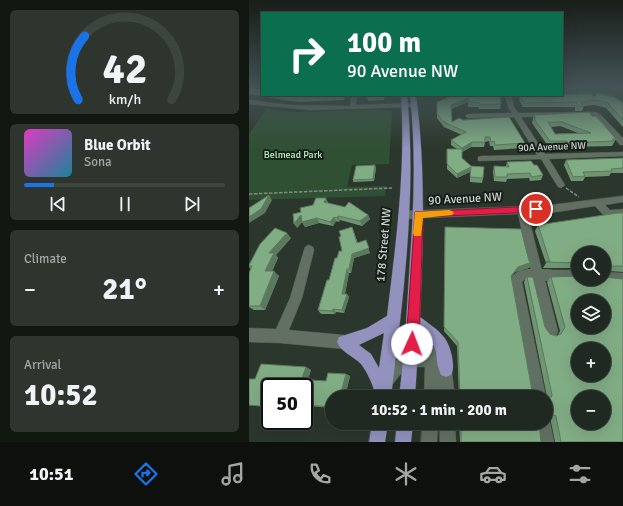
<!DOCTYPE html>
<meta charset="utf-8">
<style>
:root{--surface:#202921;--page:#2d352e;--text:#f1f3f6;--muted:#a2a6a5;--line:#3d453f;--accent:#1a73e8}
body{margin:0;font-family:Signika,sans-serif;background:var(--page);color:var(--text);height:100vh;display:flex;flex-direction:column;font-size:15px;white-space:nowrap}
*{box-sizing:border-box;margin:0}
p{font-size:13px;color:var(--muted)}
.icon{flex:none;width:22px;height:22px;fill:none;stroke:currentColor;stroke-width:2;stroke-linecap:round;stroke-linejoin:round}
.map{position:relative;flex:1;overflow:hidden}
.sheet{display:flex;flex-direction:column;gap:10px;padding:10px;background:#121712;width:249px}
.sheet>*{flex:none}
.guide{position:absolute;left:12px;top:12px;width:302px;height:84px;border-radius:0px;box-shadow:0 4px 16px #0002,0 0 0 1px var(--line);background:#0b6e4f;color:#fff;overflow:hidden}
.controls{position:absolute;left:322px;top:246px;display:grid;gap:8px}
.controls a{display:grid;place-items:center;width:40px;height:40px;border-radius:50%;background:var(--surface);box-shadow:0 4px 16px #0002,0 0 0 1px var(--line);font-size:20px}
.speed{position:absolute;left:12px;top:378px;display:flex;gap:8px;font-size:20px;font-weight:700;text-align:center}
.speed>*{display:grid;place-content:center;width:52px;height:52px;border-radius:50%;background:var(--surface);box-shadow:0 4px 16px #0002,0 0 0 1px var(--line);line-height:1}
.speed .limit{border:2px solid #111;border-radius:6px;background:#fff;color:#111}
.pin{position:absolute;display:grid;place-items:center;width:34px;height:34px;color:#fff;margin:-17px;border:2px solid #fff;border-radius:50%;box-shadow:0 1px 4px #0007}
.me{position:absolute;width:44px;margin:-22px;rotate:2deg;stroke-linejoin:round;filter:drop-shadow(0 0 3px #0008)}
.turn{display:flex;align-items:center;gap:14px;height:84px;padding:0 20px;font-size:18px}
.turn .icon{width:52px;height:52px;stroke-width:2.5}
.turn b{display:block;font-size:28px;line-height:34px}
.big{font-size:30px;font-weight:800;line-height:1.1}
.sheet .tile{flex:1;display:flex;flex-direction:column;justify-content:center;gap:6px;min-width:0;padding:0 14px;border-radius:6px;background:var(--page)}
.sheet .dial{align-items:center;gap:0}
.dial svg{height:104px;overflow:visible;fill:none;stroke:var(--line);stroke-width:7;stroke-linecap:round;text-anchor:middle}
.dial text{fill:var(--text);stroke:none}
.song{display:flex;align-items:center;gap:12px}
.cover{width:48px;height:48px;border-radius:6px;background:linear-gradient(135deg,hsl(310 70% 55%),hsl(190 70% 35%))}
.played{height:4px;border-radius:2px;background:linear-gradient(90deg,var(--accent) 15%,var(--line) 15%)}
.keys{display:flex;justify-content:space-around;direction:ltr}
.heat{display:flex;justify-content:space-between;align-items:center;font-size:22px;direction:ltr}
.trip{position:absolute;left:76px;top:390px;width:228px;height:40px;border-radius:20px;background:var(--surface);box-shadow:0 4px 16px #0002,0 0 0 1px var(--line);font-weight:800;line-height:40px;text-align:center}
.menu{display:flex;height:64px;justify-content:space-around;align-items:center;background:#0d100d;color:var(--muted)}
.menu .icon{width:28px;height:28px}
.menu .selected{color:var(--accent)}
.menu b{font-size:18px;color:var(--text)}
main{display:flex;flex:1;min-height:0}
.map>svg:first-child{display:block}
.green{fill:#305034}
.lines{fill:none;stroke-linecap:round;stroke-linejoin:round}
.minor-casing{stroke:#4a554c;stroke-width:1}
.major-casing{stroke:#4a554c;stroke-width:1}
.path-far1{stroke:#818b82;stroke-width:1;stroke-dasharray:2.5 1.5;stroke-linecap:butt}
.path{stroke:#818b82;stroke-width:1.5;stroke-dasharray:3.5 1.5;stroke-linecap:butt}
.minor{fill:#627063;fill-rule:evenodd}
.major{fill:#9392bf;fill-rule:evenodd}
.minor-bridge-casing{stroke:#4a554c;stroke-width:12;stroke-linecap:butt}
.minor-bridge{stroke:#627063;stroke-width:12}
.wall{fill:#6f9572;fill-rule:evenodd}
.shaded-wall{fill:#5a795d}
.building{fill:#81ad85;stroke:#5a795d;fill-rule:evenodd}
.route{fill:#e11d48;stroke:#92132f}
.slow{fill:#f59e0b}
.labels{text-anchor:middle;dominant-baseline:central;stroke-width:4;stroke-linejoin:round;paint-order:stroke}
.far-street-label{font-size:10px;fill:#ccd4cd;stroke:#171d18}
.far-park-label{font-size:10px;fill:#b3f5b9;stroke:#171d18}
.street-label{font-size:12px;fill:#ccd4cd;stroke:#171d18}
</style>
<main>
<section class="sheet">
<div class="tile dial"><svg viewBox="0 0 100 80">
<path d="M14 69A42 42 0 1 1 86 69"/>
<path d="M14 69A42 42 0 0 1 19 20" stroke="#1a73e8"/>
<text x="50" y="56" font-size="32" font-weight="700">42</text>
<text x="50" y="72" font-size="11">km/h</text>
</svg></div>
<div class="tile">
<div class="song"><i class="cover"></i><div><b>Blue Orbit</b><p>Sona</p></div></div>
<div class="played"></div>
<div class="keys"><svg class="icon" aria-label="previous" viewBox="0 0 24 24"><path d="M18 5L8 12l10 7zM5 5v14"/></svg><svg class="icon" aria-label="pause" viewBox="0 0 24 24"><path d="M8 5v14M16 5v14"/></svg><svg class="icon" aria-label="next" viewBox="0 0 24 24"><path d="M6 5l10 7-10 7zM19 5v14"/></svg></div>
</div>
<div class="tile"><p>Climate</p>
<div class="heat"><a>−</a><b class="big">21°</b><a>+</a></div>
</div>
<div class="tile"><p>Arrival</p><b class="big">10:52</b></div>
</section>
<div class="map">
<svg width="374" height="442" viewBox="0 0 374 442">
<rect width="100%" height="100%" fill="#2b372c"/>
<!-- green -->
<g class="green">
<polygon points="313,87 374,87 374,106 354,95 266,98 267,95 313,95"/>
<path d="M17 109C29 110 40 112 52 112 68 113 132 107 143 112L140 164 103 165 98 187 137 186 136 196 0 200V134Z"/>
</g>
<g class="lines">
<!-- minor casing -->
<g class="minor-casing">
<g id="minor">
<polygon points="102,95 108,95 107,105 165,103 168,105 165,107 61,110 0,104 0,100 41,105 101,106"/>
<polygon points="256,95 262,95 265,107 269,113 347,112 352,115 374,138 374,145 371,145 348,117 344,115 272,117 296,154 374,152 374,156 300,159 316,185 312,188 309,187 292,159 229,161 229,157 232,156 288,155 265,117 219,118 216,116 219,114 263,113 259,107"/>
<path d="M374 196V202L356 205 361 210 374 209V217H356L346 206 301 213 279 214 294 275 296 271 300 270H329V279H332L300 280 296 279 295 276 309 331 307 336 302 338 297 336 295 331 283 278 275 280 273 282 297 397H281L261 281C265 272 272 268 282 271L269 214 154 219 151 218 149 215 151 212 154 211 301 205Z"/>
<polygon points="60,245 64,247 65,250 53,298 40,330 95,335 100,337 102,342 100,347 95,349 31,343 0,342 0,328 27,329 41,298 55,250 56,247"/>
<polygon points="355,272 374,273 374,283 351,281 350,279 355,279"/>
<path d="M162 339 187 341 192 343 202 365 206 397H175L176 367C163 366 154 370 147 380 144 384 143 386 138 388L133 386 131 381C137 366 148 357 164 353L154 355 139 362 134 360 132 355 134 350 152 341Z"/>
<polygon points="297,416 300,417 305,442 289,442 286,423 297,423"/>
<polygon points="173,423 189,423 188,442 172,442"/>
<polygon points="190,423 206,423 207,442 191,442"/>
</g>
</g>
<!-- major casing -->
<g class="major-casing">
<g id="major">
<path d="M152 95H158C168 195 154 298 142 397H126C127 390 117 369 111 363 104 356 92 352 88 342L90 337 118 328 138 316C147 243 157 169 152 95ZM135 333 130 368 122 354 110 345Z"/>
<path d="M161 95H167C177 169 174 243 171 317 188 330 199 335 203 357 204 364 205 369 202 375L197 377 192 375C182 352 196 351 170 333L166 397H150C156 351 158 306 161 260 165 205 167 150 161 95Z"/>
<polygon points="123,423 139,423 136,442 120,442"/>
<polygon points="148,423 164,423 162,442 146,442"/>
</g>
</g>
<!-- path-far1 -->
<polyline class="path-far1" points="313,89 338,87"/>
<!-- path -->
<g class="path">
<polyline points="317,188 330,197"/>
<polyline points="0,194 143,188"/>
</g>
<!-- minor -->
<use href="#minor" class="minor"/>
<!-- major -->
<use href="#major" class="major"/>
<!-- minor-bridge casing -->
<g class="minor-bridge-casing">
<polyline id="minor-bridge" points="279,275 300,275"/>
</g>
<!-- minor-bridge -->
<use href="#minor-bridge" class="minor-bridge"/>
</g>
<!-- wall -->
<g class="wall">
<polygon points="0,87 13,87 13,95 96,95 95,100 51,102 35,100 0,94"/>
<polygon points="136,95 135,100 119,101 118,97"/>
<polygon points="205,95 252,104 251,109 230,109 230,107 219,107 219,102 202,109 203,122 276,143 275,148 245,150 244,146 241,146 240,141 236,142 235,147 222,147 213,152 213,158 234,178 233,183 221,182 221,172 208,178 198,169 198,149 208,149 202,145 202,140 213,135 195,127 188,118 188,102"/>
<polygon points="271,95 345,97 374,103 374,127 357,108 346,105 335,106 333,111 326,111 326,107 274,107 270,100"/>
<path d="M285 115 343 116 367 139 363 146 317 147 316 146H299L283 123ZM311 126 329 133 306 134 302 127Z"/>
<polygon points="374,158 374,173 362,173 360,176 336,177 334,181 322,181 315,165 317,160"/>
<polygon points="258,162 285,165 294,175 292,180 281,181 280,178 258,179 257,182 245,181 244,171 245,166 257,166"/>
<polygon points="126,165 127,168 125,181 104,182 104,180"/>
<polygon points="79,202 79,203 119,215 121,219 113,226 91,220 90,222 87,221 84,226 70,223 56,227 53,222 48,228 52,212 64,205"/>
<polygon points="374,213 374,272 359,271 355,276 374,442 306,442 297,397 210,397 208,346 195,331 196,227 283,262 280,268 266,272 262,277 284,396 298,397 275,282 278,277 296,327 301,334 307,336 309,335 311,331 298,282 302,277 355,279 329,253 329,268 294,268 297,263 286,231 289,225"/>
<polygon points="103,227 109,243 121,253 105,258 102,273 100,273 96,294 98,294 100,297 95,313 87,312 86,314 72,314 69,310 88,258 93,251 92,236"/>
<polygon points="42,238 27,255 29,258 23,271 30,276 16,310 5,310 0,307 0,273 2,269 0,267 0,265"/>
<polygon points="57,367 62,370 59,378 65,380 77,381 97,374 101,376 96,397 83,397 83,408 59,406 55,418 55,387 21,387 21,407 0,405 0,379 6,379"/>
<polygon points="210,423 290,423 292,442 211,442"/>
</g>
<!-- shaded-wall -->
<g class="shaded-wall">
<polygon points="94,95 96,95 95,100 94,96"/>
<polygon points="219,98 219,102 202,109 202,105"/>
<polygon points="223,142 222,147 213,152 213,148"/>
<polygon points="126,165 127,168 125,181 124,179"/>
<polygon points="222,167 221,172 208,178 208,174"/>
<polygon points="20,195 23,200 16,213 0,223 0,217"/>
<polygon points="77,198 79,202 77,207 75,202"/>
<polygon points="52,215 55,220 48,228 45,224"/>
<polygon points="119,215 121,219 113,226 111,221"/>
<polygon points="89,216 91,220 90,222 88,218"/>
<polygon points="85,217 87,221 84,226 81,222"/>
<polygon points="68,218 70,223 56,227 53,222"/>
<polygon points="38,233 42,238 27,255 29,258 21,276 16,271 20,253"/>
<polygon points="117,240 121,253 105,258 102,273 100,269 103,254"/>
<polygon points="283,262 280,268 266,272 260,281 262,276 269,267"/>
<polygon points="98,269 100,273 95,297 93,294"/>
<polygon points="25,271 30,276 16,310 11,306"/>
<polygon points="98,294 100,297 95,313 93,310"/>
<polygon points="84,309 87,312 86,314 83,311"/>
<polygon points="57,367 62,370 59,380 53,378"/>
<polygon points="97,374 101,376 96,397 91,397"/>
<polygon points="55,405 59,406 55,418"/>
</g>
<!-- building -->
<g class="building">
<polygon points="0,87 13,87 13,93 0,91"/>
<polygon points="349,93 365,97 374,103 374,120 359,103 348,100 331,102 335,106 328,106 328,102 275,103 271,95 313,95 313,94 342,94 345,97"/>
<polygon points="25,95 94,95 94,96 49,97 33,96"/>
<polygon points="119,95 135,95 134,96 118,97"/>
<polygon points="205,95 251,95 252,104 231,105 231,103 220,102 219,98 202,105 203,122 210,118 214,120 260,117 276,143 246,145 245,141 242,142 241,137 236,137 236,142 223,142 213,148 202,140 217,132 195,122 188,114 188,102"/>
<path d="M340 112 343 116H347L367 139H363L365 141 319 143 318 141H301L285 119 287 118 285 115ZM299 122H313L342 133 306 134Z"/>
<polygon points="198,149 213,149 213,158 222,166 235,167 234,178 221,177 222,167 208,174 198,164"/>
<polygon points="374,158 374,168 362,169 363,171 334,172 336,176 324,177 317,160"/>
<polygon points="282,161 285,165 288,165 294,175 283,177 281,173 258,174 258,177 246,177 245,166 260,167 258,162"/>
<polygon points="126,165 124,179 104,180 107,166"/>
<polygon points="20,195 12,209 0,217 0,208"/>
<polygon points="67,198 77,198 75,202 96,207 100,202 119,215 111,221 89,216 88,218 85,217 81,222 68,218 53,222 52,215 45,224 44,214 52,212 51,208 64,205"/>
<polygon points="369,213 374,213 374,266 359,266 359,272 355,273 355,253 329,253 329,263 297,262 301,262 289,225"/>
<polygon points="103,227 108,243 117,240 120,248 103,254 100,269 98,269 93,294 98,294 93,310 84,309 83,311 69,310 78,280 80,280 86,258 88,258 90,251 93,251 90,237 92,236 90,231"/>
<path d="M196 227 272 229 280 261 283 262 269 267 262 276 284 396 302 397 303 395 278 277H284L296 327 301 334 307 336 312 334 316 327 302 277 329 276V279H355V275L356 277 374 279V442H312L307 416 301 414V421H297V397H211L209 342 195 327ZM329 301H355V327H329ZM329 349H355V375H329ZM329 397H355V423H329Z"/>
<polygon points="26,228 38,233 20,253 25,253 16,271 25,271 11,306 0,306 0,273 3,266 0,266 0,265 11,244"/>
<polygon points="12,364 57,367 53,378 61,378 60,380 77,381 79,373 97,374 91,397 83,397 83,407 55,405 55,387 21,387 21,407 0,405 0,379 6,379"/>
<polygon points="212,423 290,423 292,442 212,442"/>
</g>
<!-- sky -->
<linearGradient id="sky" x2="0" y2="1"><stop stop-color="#181e18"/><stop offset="0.58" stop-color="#445356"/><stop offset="1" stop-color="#445356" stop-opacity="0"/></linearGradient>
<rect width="374" height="149" fill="url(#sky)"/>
<!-- route -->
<polygon class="route" points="287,206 291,209 287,212 174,217 170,344 168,349 163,351 159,349 157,344 166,212"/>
<!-- slow -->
<polygon class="slow" points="200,210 203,211 205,213 203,215 174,218 172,236 165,236 164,233 166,212"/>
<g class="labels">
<!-- far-street labels -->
<g class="far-street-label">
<text transform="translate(303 147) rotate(-2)">90A Avenue NW</text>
</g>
<!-- far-park labels -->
<g class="far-park-label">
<text x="44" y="155">Belmead Park</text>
</g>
<!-- street labels -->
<g class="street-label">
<text transform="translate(216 199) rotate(-3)">90 Avenue NW</text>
<text transform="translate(135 245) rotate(-85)">178 Street NW</text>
</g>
</g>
</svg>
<div class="controls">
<a><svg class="icon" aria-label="search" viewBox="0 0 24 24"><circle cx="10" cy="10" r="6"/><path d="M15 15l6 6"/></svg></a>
<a><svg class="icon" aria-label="layers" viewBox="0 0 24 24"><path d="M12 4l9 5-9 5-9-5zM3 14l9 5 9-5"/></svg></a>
<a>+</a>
<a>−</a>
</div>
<div class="speed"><div class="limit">50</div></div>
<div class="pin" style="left:287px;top:209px;background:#d93025"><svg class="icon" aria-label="arrive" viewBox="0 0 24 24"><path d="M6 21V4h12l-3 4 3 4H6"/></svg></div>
<svg class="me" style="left:163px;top:344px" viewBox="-20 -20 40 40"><circle r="19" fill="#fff"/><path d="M0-13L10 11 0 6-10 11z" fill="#e11d48"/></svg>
<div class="trip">10:52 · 1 min · 200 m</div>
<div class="guide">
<div class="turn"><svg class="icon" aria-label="right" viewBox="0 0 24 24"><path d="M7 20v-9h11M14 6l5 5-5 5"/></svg><div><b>100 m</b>90 Avenue NW</div></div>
</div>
</div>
</main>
<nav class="menu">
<b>10:51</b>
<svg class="icon selected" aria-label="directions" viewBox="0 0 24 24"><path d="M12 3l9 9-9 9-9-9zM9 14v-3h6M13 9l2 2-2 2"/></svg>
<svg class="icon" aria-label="music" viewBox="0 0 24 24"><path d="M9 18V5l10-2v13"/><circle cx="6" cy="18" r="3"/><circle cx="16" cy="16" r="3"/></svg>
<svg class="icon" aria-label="phone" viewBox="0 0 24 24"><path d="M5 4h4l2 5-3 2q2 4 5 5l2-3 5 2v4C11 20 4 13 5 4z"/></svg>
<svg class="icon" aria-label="climate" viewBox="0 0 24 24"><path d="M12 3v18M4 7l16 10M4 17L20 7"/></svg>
<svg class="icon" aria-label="car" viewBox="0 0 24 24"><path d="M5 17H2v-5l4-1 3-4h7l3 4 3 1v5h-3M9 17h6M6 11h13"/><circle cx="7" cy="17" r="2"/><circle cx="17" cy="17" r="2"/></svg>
<svg class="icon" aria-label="filters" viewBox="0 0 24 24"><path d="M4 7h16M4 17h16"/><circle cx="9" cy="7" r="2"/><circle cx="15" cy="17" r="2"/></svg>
</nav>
